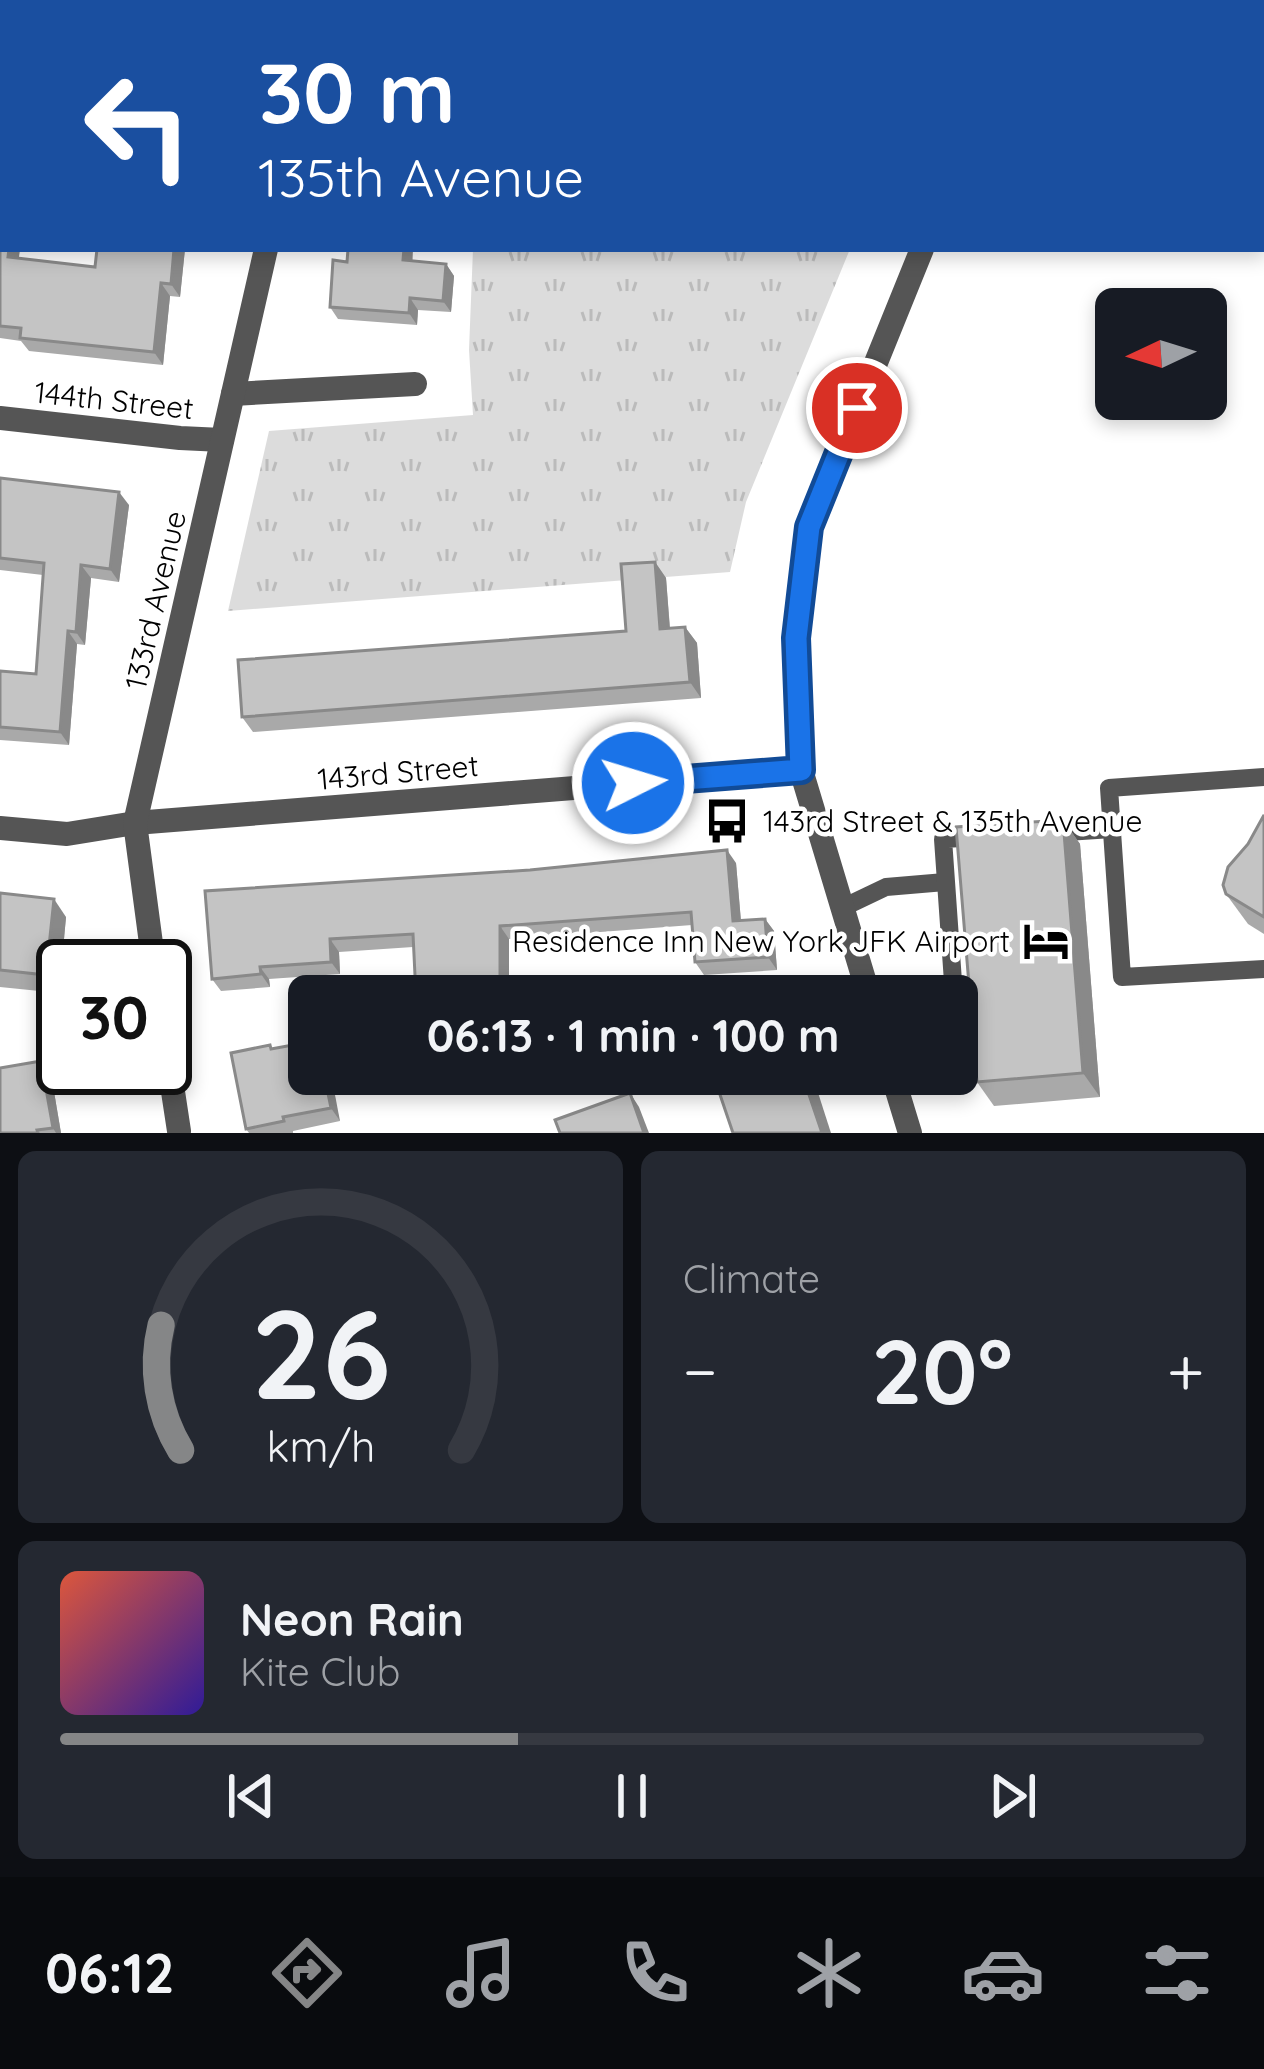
<!DOCTYPE html>
<meta charset="utf-8">
<style>
:root{--surface:#171b24;--page:#242831;--text:#f1f3f6;--muted:#9ea1a6;--line:#363941;--accent:#858687}
body{margin:0;font-family:Quicksand,sans-serif;background:var(--page);color:var(--text);height:100vh;display:flex;flex-direction:column;font-size:45px;white-space:nowrap}
*{box-sizing:border-box;margin:0}
p{font-size:39px;color:var(--muted)}
.icon{flex:none;width:66px;height:66px;fill:none;stroke:currentColor;stroke-width:2;stroke-linecap:round;stroke-linejoin:round}
.map{position:relative;height:1133px;overflow:hidden}
.details{display:flex;flex-direction:column;gap:18px;padding:18px;background:#0d0f14;flex:1}
.details>*{flex:none}
.hud{position:absolute;left:0px;top:0px;width:1266px;height:252px;box-shadow:0 6px 18px #0003;background:#1a4fa0;color:#fff;overflow:hidden}
.needle{width:78px;rotate:266deg}
.fabs{position:absolute;left:1095px;top:288px;display:grid;gap:24px}
.fabs a{display:grid;place-items:center;width:132px;height:132px;border-radius:18px;background:var(--surface);box-shadow:0 6px 18px #0003;font-size:60px}
.speed{position:absolute;left:36px;top:939px;display:flex;gap:24px;font-size:60px;font-weight:700;text-align:center}
.speed>*{display:grid;place-content:center;width:156px;height:156px;border-radius:50%;background:var(--surface);box-shadow:0 6px 18px #0003;line-height:1}
.speed .limit{border:6px solid #111;border-radius:18px;background:#fff;color:#111}
.pin{position:absolute;display:grid;place-items:center;width:102px;height:102px;color:#fff;margin:-51px;border:6px solid #fff;border-radius:50%;box-shadow:0 3px 12px #0007}
.me{position:absolute;width:132px;margin:-66px;rotate:85deg;stroke-linejoin:round;filter:drop-shadow(0 0 9px #0008)}
.turn{display:flex;align-items:center;gap:42px;height:252px;padding:0 60px;font-size:54px}
.turn .icon{width:156px;height:156px;stroke-width:2.5}
.turn b{display:block;font-size:84px;line-height:102px}
.big{font-size:90px;font-weight:700;line-height:1.1}
.details .widget{flex:1;display:flex;flex-direction:column;justify-content:center;gap:18px;min-width:0;padding:0 42px;border-radius:18px;background:var(--page)}
.details .dial{align-items:center;gap:0}
.dial svg{height:312px;overflow:visible;fill:none;stroke:var(--line);stroke-width:7;stroke-linecap:round;text-anchor:middle}
.dial text{fill:var(--text);stroke:none}
.song{display:flex;align-items:center;gap:36px}
.cover{width:144px;height:144px;border-radius:18px;background:linear-gradient(135deg,hsl(10 70% 55%),hsl(250 70% 35%))}
.played{height:12px;border-radius:6px;background:linear-gradient(90deg,var(--accent) 40%,var(--line) 40%)}
.keys{display:flex;justify-content:space-around;direction:ltr}
.heat{display:flex;justify-content:space-between;align-items:center;font-size:66px;direction:ltr}
.details .tiles{flex:1;display:grid;gap:18px;grid-template-columns:1fr 1fr}
.widget:last-child{grid-column:span 2}
.trip{position:absolute;left:288px;top:975px;width:690px;height:120px;border-radius:18px;background:var(--surface);box-shadow:0 6px 18px #0003;font-weight:700;line-height:120px;text-align:center}
.dock{display:flex;height:192px;justify-content:space-around;align-items:center;background:#090b0e;color:var(--muted)}
.dock .icon{width:84px;height:84px}
.dock .active{color:var(--accent)}
.dock b{font-size:54px;color:var(--text)}
.map>svg:first-child{display:block}
.grass{fill:url(#grass-tufts)}
.lines{fill:none;stroke-linecap:round;stroke-linejoin:round}
.service{stroke:#555;stroke-width:18}
.minor{stroke:#555;stroke-width:24}
.wall{fill:#a9a9a9}
.shaded-wall{fill:#898989}
.building{fill:#c4c4c4;stroke:#898989;stroke-width:3}
.route-casing{stroke:#114b97;stroke-width:30}
.route{stroke:#1a73e8;stroke-width:21}
.labels{text-anchor:middle;dominant-baseline:central;stroke-width:9;stroke-linejoin:round;paint-order:stroke}
.street-label{font-size:30px;fill:#000;stroke:#fff}
.poi-label{font-size:30px;fill:#000;stroke:#fff;text-anchor:start}
</style>
<div class="map">
<svg width="1264" height="1133" viewBox="0 0 1264 1133">
<defs>
<pattern id="grass-tufts" width="24" height="20" patternUnits="userSpaceOnUse" patternTransform="scale(3)"><rect width="24" height="20" fill="#dcdcdc"/><path d="M3 7l-1-3M5 7V3M7 7l1-3M15 17l-1-3M17 17v-4M19 17l1-3" fill="none" stroke="#bbb"/></pattern>
</defs>
<rect width="100%" height="100%" fill="#fff"/>
<!-- grass -->
<polygon class="grass" points="473,249 850,249 746,502 730,572 228,611 269,431 473,415 469,350"/>
<g class="lines">
<!-- service -->
<g class="service">
<polyline points="1264,777 1109,788 1122,977 1264,969"/>
<polyline points="1051,833 1112,829"/>
<polyline points="842,908 886,887 945,882"/>
<polyline points="954,996 943,839 982,837"/>
<polyline points="957,1030 959,1051"/>
</g>
<!-- minor -->
<g class="minor">
<polyline points="200,0 227,3"/>
<polyline points="648,0 685,3"/>
<polyline points="302,3 312,0"/>
<polyline points="1022,3 1023,0"/>
<polyline points="233,394 415,384"/>
<polyline points="0,418 180,438 222,440"/>
<polyline points="0,828 67,834 135,823 801,770"/>
<polyline points="154,966 135,823 266,249"/>
<polyline points="869,996 801,770 797,638 809,528 922,249"/>
<polyline points="165,1039 179,1131"/>
<polyline points="892,1074 910,1133"/>
</g>
</g>
<!-- wall -->
<g class="wall">
<polygon points="0,236 3,249 19,249 19,258 95,267 97,249 185,249 180,297 170,296 163,365 29,351 21,341 0,338"/>
<polygon points="412,261 446,264 454,276 451,312 418,310 417,325 338,319 330,307 347,262"/>
<polygon points="0,478 129,505 119,582 91,578 85,645 77,644 69,745 0,740 0,671 36,674 43,575 0,570"/>
<polygon points="655,562 666,578 670,628 685,627 697,643 701,698 253,732 242,717 626,631"/>
<polygon points="1264,815 1264,934 1248,924 1226,894 1248,844"/>
<polygon points="1063,820 1080,844 1100,1097 994,1106 977,1082"/>
<polygon points="736,863 741,921 765,919 774,931 777,970 704,975 695,962 692,925 509,939 509,996 416,996 413,947 339,952 340,974 269,979 270,987 221,991 212,979 205,891"/>
<polygon points="0,893 66,917 59,993 0,987"/>
<polygon points="309,1042 340,1121 293,1131 293,1133 249,1133 246,1129 270,1045 273,1049"/>
<polygon points="51,1074 61,1133 0,1133"/>
</g>
<!-- shaded-wall -->
<g class="shaded-wall">
<polygon points="1250,0 1264,0 1264,56 1263,3 1250,3"/>
<polygon points="9,249 20,250 17,270 8,257"/>
<polygon points="174,249 185,249 180,297 171,284"/>
<polygon points="404,249 413,249 412,272 403,260"/>
<polygon points="446,264 454,276 451,312 443,301"/>
<polygon points="161,283 170,296 163,365 154,352"/>
<polygon points="410,298 418,310 417,325 409,313"/>
<polygon points="119,492 129,505 119,582 110,569"/>
<polygon points="655,562 666,578 671,645 660,629"/>
<polygon points="81,565 91,578 85,645 76,632"/>
<polygon points="685,627 697,643 701,698 690,682"/>
<polygon points="68,631 77,644 69,745 60,732"/>
<polygon points="1063,820 1080,844 1100,1097 1083,1073"/>
<polygon points="727,850 736,863 742,934 733,921"/>
<polygon points="54,899 66,917 59,993 46,975"/>
<polygon points="765,919 774,931 777,970 768,957"/>
<polygon points="500,926 509,939 509,996 500,985"/>
<polygon points="330,939 339,952 340,974 331,962"/>
<polygon points="260,967 269,979 270,987 261,974"/>
<polygon points="41,1061 51,1074 61,1133 56,1133 53,1128"/>
<polygon points="324,1074 331,1074 340,1121 331,1108"/>
<polygon points="802,1074 812,1074 831,1133 822,1133"/>
<polygon points="630,1093 639,1107 649,1133 644,1133"/>
</g>
<!-- building -->
<g class="building">
<polygon points="1191,0 1250,0 1250,3 1192,3"/>
<polygon points="1263,39 1264,39 1263,136"/>
<polygon points="0,43 3,43 3,121 0,120"/>
<polygon points="0,236 3,236 3,249 9,249 8,257 95,267 97,249 174,249 171,284 161,283 154,352 20,338 21,328 0,326"/>
<polygon points="348,249 404,249 403,260 446,264 443,301 410,298 409,313 330,307 333,260 347,262"/>
<polygon points="0,478 119,492 110,569 81,565 76,632 68,631 60,732 0,727 0,671 36,674 44,563 0,558"/>
<polygon points="655,562 660,629 685,627 690,682 242,717 238,660 626,631 621,564"/>
<polygon points="1264,815 1264,917 1226,894 1223,885 1228,867 1248,844"/>
<polygon points="1063,820 1083,1073 977,1082 956,827"/>
<polygon points="727,850 733,921 765,919 768,957 695,962 691,912 500,926 500,985 473,984 474,996 416,996 413,934 330,939 331,962 260,967 261,974 212,979 205,891 530,870"/>
<polygon points="0,893 54,899 46,975 0,970"/>
<polygon points="309,1042 309,1074 324,1074 331,1108 283,1117 284,1121 246,1129 231,1053 270,1045 271,1049"/>
<polygon points="41,1061 53,1128 37,1130 38,1133 0,1133 0,1068"/>
<polygon points="713,1074 802,1074 822,1133 733,1133"/>
<polygon points="630,1093 644,1133 560,1133 555,1120"/>
</g>
<g class="lines">
<!-- route casing -->
<g class="route-casing">
<polyline id="route" points="633,783 801,770 796,638 809,527 857,408"/>
</g>
<!-- route -->
<use href="#route" class="route"/>
</g>
<!-- icons -->
<defs>
<g id="bus-bare" transform="scale(3.6)"><path d="M-5-6H5V4H4V6H2V4H-2V6H-4V4H-5ZM-3.5-4V0h7V-4ZM-3.5 1.2v1.5H-2V1.2ZM2 1.2v1.5H3.5V1.2Z" fill="#000" stroke="#fff" stroke-width="2.5" paint-order="stroke"/></g>
<g id="hotel-bare" transform="scale(3.6)"><path d="M-6-4.5h1.5V1H6V5H4.5V3h-9V5H-6ZM-4 0a1.8 1.8 0 1 1 3.6 0ZM.5 0V-2.5h3Q6-2.5 6 0Z" fill="#000" stroke="#fff" stroke-width="2.5" paint-order="stroke"/></g>
</defs>
<g fill-rule="evenodd">
<use href="#bus-bare" x="727" y="821"/>
<use href="#hotel-bare" x="1046" y="941"/>
</g>
<g class="labels">
<!-- street labels -->
<g class="street-label">
<text transform="translate(114 400) rotate(6)">144th Street</text>
<text transform="translate(155 600) rotate(-77)">133rd Avenue</text>
<text transform="translate(398 772) rotate(-5)">143rd Street</text>
</g>
<!-- poi labels -->
<g class="poi-label">
<text x="763" y="821">143rd Street &amp; 135th Avenue</text>
<text x="1010" y="941" text-anchor="end">Residence Inn New York JFK Airport</text>
</g>
</g>
</svg>
<div class="fabs">
<a><svg class="needle" viewBox="-14 -14 28 28"><path d="M0-13l5 13h-10z" fill="#e53935"/><path d="M0 13l5-13h-10z" fill="#9ea1a6"/></svg></a>
</div>
<div class="speed"><div class="limit">30</div></div>
<div class="pin" style="left:857px;top:408px;background:#d93025"><svg class="icon" aria-label="arrive" viewBox="0 0 24 24"><path d="M6 21V4h12l-3 4 3 4H6"/></svg></div>
<svg class="me" style="left:633px;top:783px" viewBox="-20 -20 40 40"><circle r="17" fill="#1a73e8" stroke="#fff" stroke-width="3"/><path d="M0-11L8 9 0 5-8 9z" fill="#fff"/></svg>
<div class="trip">06:13 · 1 min · 100 m</div>
<div class="hud">
<div class="turn"><svg class="icon" aria-label="left" viewBox="0 0 24 24"><path d="M17 20v-9H6M10 6l-5 5 5 5"/></svg><div><b>30 m</b>135th Avenue</div></div>
</div>
</div>
<section class="details">
<div class="tiles">
<div class="widget dial"><svg viewBox="0 0 100 80">
<path d="M14 69A42 42 0 1 1 86 69"/>
<path d="M14 69A42 42 0 0 1 9 37" stroke="#858687"/>
<text x="50" y="56" font-size="32" font-weight="700">26</text>
<text x="50" y="72" font-size="11">km/h</text>
</svg></div>
<div class="widget"><p>Climate</p>
<div class="heat"><a>−</a><b class="big">20°</b><a>+</a></div>
</div>
<div class="widget">
<div class="song"><i class="cover"></i><div><b>Neon Rain</b><p>Kite Club</p></div></div>
<div class="played"></div>
<div class="keys"><svg class="icon" aria-label="previous" viewBox="0 0 24 24"><path d="M18 5L8 12l10 7zM5 5v14"/></svg><svg class="icon" aria-label="pause" viewBox="0 0 24 24"><path d="M8 5v14M16 5v14"/></svg><svg class="icon" aria-label="next" viewBox="0 0 24 24"><path d="M6 5l10 7-10 7zM19 5v14"/></svg></div>
</div>
</div>
</section>
<nav class="dock">
<b>06:12</b>
<svg class="icon active" aria-label="directions" viewBox="0 0 24 24"><path d="M12 3l9 9-9 9-9-9zM9 14v-3h6M13 9l2 2-2 2"/></svg>
<svg class="icon" aria-label="music" viewBox="0 0 24 24"><path d="M9 18V5l10-2v13"/><circle cx="6" cy="18" r="3"/><circle cx="16" cy="16" r="3"/></svg>
<svg class="icon" aria-label="phone" viewBox="0 0 24 24"><path d="M5 4h4l2 5-3 2q2 4 5 5l2-3 5 2v4C11 20 4 13 5 4z"/></svg>
<svg class="icon" aria-label="climate" viewBox="0 0 24 24"><path d="M12 3v18M4 7l16 10M4 17L20 7"/></svg>
<svg class="icon" aria-label="car" viewBox="0 0 24 24"><path d="M5 17H2v-5l4-1 3-4h7l3 4 3 1v5h-3M9 17h6M6 11h13"/><circle cx="7" cy="17" r="2"/><circle cx="17" cy="17" r="2"/></svg>
<svg class="icon" aria-label="filters" viewBox="0 0 24 24"><path d="M4 7h16M4 17h16"/><circle cx="9" cy="7" r="2"/><circle cx="15" cy="17" r="2"/></svg>
</nav>
